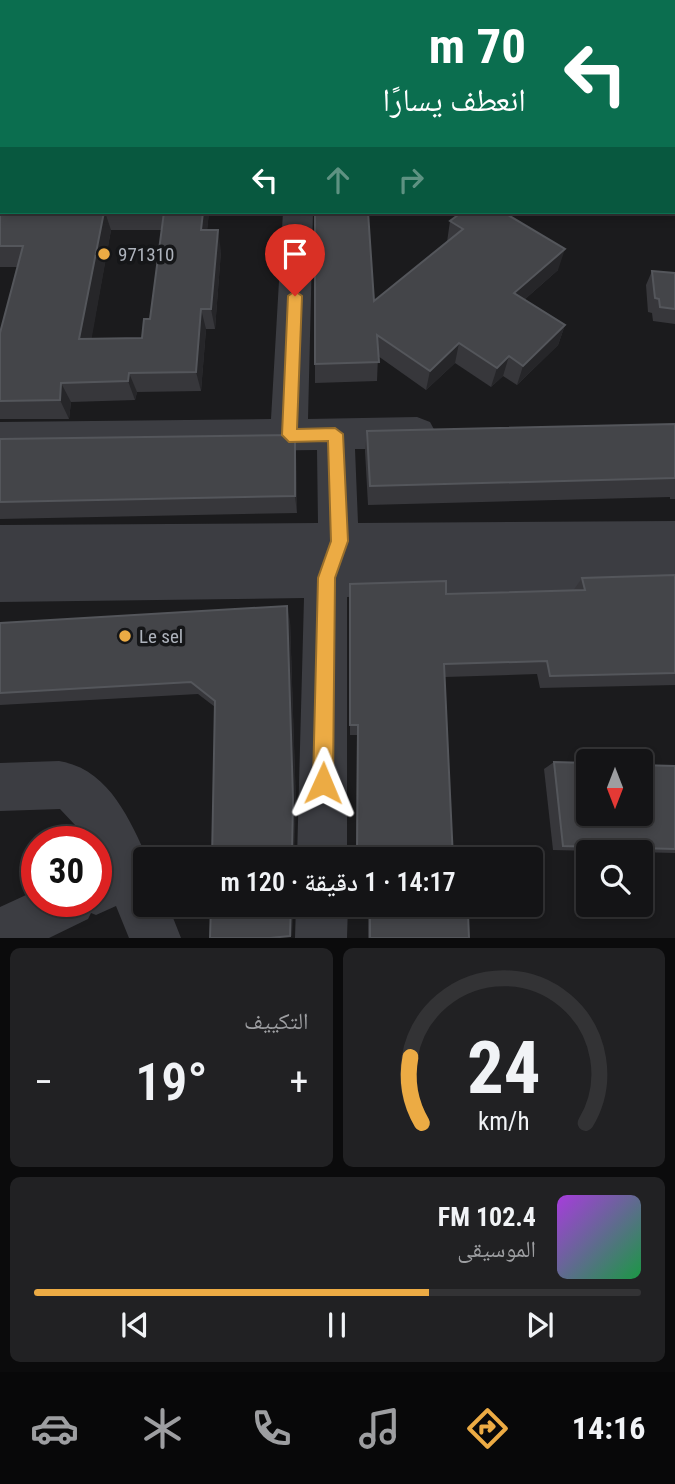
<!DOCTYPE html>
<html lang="ar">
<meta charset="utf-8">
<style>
:root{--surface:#141416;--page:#212123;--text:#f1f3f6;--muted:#9d9ea1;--line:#333335;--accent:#ecab44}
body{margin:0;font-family:"Roboto Condensed","Noto Naskh Arabic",sans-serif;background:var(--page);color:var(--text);direction:rtl;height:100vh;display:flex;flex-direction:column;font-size:26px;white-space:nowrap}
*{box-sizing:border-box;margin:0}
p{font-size:23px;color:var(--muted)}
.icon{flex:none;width:38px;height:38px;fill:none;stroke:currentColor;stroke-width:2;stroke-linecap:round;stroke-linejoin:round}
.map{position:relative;height:938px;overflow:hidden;direction:ltr}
.sheet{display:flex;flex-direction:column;gap:10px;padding:10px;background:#0b0b0c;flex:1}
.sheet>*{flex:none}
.guide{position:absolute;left:0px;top:0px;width:676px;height:214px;box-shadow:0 4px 10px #0003,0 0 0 2px var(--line);direction:rtl;background:#0b6e4f;color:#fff;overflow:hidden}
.needle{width:46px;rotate:180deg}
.fabs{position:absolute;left:576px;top:749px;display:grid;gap:14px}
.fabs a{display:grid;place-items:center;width:77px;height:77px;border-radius:7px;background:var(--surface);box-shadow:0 4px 10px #0003,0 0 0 2px var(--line);font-size:35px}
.speed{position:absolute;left:21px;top:826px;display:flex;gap:14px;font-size:35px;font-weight:700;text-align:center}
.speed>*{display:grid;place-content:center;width:91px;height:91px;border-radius:50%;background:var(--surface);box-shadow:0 4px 10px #0003,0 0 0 2px var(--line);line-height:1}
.speed .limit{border:10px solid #d22;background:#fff;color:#111}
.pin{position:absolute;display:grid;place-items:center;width:60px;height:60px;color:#fff;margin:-72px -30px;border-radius:50% 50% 50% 0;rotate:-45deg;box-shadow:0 0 7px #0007}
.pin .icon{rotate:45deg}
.me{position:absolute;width:77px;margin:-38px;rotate:1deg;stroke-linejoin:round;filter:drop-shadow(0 0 5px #0008)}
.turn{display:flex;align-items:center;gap:24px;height:147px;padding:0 35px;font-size:32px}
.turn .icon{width:91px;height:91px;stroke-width:2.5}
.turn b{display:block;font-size:49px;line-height:60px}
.lanes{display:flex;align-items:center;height:66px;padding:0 35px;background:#0003;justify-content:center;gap:35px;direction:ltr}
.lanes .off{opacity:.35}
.big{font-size:52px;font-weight:600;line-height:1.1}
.sheet .widget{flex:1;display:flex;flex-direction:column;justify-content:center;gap:10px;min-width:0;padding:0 24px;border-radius:10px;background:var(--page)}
.sheet .dial{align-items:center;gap:0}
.dial svg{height:182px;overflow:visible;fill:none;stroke:var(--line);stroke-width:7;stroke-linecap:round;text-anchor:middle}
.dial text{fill:var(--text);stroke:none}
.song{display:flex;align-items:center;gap:21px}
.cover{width:84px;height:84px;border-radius:10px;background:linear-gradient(135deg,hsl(280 70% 55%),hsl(140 70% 35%))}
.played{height:7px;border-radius:4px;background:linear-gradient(90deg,var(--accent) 65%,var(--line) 65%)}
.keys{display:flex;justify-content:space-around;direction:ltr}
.heat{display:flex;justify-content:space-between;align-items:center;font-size:38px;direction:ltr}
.sheet .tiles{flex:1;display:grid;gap:10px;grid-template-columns:1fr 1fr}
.widget:last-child{grid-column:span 2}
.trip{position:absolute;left:133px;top:847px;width:410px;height:70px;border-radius:7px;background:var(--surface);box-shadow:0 4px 10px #0003,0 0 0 2px var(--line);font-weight:600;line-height:70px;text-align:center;direction:rtl}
.dock{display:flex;height:112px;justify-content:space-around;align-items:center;background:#080809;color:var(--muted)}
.dock .icon{width:49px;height:49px}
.dock .current{color:var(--accent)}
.dock b{font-size:32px;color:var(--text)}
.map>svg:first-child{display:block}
.green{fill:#202821}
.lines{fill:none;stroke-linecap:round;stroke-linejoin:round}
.minor{fill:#3c3d42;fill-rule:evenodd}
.highway{fill:#686b72;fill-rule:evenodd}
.wall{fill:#37373b;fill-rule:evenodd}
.shaded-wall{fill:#262629}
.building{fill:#444549;stroke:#54565b;stroke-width:2}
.route{fill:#ecab44;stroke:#996f2c;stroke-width:2}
.poi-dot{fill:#ecab44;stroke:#151618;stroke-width:2.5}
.labels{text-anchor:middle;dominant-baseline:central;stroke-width:7;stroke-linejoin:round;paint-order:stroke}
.poi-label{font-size:19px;fill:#aeb3bc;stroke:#151618;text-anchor:start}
</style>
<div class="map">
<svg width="675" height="938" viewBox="0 0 675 938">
<rect width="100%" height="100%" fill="#1b1b1d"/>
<!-- green -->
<polygon class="green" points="42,0 602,0 603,2 41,2"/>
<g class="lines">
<!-- minor -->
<g class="minor">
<polygon points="0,0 12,2 2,2 0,14"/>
<rect x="674" y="117" width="1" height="18"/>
<rect x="0" y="132" width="2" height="18"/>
<polygon points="283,212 313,212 308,419 417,417 430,422 436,433 430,444 417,449 355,449 358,523 675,521 675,588 347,597 347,859 297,859 304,598 0,602 0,525 318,523 317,450 0,454 0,422 271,419"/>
<path d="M59 761C109 769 129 819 148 859H145V905H168L181 938H129L116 906 96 915 91 913 88 919 49 938H0V907L37 890V901H96V842H86L76 826 60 809 0 811V763Z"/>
<polygon points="296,905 348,905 347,938 295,938"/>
</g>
<!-- highway -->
<g class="highway">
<polygon points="630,0 654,0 655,2 631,2"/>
<rect x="674" y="4" width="1" height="17"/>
<rect x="674" y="64" width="1" height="19"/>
</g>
</g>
<!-- wall -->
<g class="wall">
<path d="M0 177 2 212H209L207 230 221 251 215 329H206L201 391 137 392 135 400 71 402 69 419H0V333L18 267H0ZM111 230H162L150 319 142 338 91 339Z"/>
<polygon points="450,221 558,270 524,300 565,325 558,345 517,385 503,376 491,387 455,363 426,390 378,356 377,381 315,383 315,364 374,301 447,242"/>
<polygon points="652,271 675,273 675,324 653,321 652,313 648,312 646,285"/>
<polygon points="675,424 675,499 670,499 670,497 368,505 365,451 367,431"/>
<polygon points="0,439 296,453 297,513 0,519"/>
<polygon points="675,575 675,685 540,688 537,674 445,677 453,859 356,859 357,735 350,735 350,584 446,594 573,591 582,578"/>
<polygon points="290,621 296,806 212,859 215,707 198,694 0,705 0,623"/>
<polygon points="554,762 675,766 675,853 553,850 544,769"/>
<polygon points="355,905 455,905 456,913 469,938 368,938 368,906"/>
</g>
<!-- shaded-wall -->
<g class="shaded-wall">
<polygon points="104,212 105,212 111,230 88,359 79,339"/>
<polygon points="203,212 209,212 205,251 201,230"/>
<polygon points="218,230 221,251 215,329 211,309"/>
<polygon points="565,249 558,270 508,314 514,293"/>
<polygon points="201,309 206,329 201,391 196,372"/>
<polygon points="565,325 558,345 517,385 523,366"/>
<polygon points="459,343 455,363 426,390 430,371"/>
<polygon points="509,356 503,376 491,387 497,368"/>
<polygon points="129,373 137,392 135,400 128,381"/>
<polygon points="61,383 71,402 69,419 60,400"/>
<polygon points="295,435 296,453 297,513 295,496"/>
<polygon points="287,606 290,621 296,806 294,859 292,855"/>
<polygon points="291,905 294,905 292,936 290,936"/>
</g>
<!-- building -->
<g class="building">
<polygon points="2,178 2,212 104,212 79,339 142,338 144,319 150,319 164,212 203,212 201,230 218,230 211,309 201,309 196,372 129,373 128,381 61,383 60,400 0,401 0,333 23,246 0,246 0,179"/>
<polygon points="315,212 368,212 374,301 463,229 450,221 462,212 503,212 565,249 514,293 565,325 523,366 509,356 497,368 459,343 430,371 377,335 379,362 315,364"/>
<polygon points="652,271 675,273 675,309 660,307 659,299 655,298"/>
<polygon points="675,424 675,478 370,486 367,431"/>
<polygon points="295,435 295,496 0,502 0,439"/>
<polygon points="675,575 675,673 550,676 547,661 444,664 453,859 357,859 358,725 350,725 350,584 446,581 446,594 585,590 582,578"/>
<polygon points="287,606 293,799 292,855 295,859 212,859 215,701 191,682 0,693 0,623"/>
<polygon points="554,762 588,763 588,814 640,814 640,765 675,766 675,849 563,846"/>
<polygon points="211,905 291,905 290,936 270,938 210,938"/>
<polygon points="359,905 455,905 456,913 468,913 469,938 370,938 370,905"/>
</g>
<!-- route -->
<polygon class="route" points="295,291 302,296 297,429 335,428 343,434 348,541 335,578 333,783 330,790 323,793 316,790 313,783 318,578 331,541 328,441 289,442 282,435 288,296"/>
<!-- markers -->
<g class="poi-dot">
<circle cx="104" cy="254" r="7"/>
<circle cx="125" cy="636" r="7"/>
</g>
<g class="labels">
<!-- poi labels -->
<g class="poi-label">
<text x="118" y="254">971310</text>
<text x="139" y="636">Le sel</text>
</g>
</g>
</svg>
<div class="fabs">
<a><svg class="needle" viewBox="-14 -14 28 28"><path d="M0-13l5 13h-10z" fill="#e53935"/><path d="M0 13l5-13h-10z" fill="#9d9ea1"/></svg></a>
<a><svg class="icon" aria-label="search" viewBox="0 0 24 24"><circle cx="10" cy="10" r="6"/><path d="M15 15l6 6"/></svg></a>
</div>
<div class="speed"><div class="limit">30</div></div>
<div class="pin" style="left:295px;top:296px;background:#d93025"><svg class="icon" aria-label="arrive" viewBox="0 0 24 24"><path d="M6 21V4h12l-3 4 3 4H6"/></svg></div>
<svg class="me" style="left:323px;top:783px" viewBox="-20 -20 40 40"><path d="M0-17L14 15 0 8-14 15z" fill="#ecab44" stroke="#fff" stroke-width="4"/></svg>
<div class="trip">14:17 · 1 دقيقة · 120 m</div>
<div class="guide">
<div class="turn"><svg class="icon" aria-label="left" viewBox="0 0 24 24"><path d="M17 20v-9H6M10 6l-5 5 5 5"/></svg><div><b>70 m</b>انعطف يسارًا</div></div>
<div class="lanes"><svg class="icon" aria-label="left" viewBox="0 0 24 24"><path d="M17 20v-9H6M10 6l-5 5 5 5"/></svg><svg class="icon off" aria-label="ahead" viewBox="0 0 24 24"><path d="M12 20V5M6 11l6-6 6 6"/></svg><svg class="icon off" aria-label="right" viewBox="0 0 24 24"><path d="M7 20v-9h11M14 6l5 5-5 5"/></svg></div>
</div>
</div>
<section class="sheet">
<div class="tiles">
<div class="widget dial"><svg viewBox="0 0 100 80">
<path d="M14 69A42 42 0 1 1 86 69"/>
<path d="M14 69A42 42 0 0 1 9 40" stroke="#ecab44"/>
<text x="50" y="56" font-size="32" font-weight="700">24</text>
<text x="50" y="72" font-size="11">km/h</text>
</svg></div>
<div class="widget"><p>التكييف</p>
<div class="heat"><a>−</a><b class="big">19°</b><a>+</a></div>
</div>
<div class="widget">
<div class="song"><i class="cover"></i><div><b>102.4 FM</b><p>الموسيقى</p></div></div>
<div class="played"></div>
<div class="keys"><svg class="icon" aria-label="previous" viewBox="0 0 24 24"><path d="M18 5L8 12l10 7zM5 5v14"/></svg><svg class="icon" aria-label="pause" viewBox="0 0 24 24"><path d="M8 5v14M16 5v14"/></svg><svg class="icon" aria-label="next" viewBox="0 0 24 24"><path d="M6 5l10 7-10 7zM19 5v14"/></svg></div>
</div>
</div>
</section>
<nav class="dock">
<b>14:16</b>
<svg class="icon current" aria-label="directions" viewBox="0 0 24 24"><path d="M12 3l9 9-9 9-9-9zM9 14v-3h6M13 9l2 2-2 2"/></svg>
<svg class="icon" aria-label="music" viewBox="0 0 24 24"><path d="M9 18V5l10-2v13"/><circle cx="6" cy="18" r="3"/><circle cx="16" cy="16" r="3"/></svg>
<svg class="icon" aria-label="phone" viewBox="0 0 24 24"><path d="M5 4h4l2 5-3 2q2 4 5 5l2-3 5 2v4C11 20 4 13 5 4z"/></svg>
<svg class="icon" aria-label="climate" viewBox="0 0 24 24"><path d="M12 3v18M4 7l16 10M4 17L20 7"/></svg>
<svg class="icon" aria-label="car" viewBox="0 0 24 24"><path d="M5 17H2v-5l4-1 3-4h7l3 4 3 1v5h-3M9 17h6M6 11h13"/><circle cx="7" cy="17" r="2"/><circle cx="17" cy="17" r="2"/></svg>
</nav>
